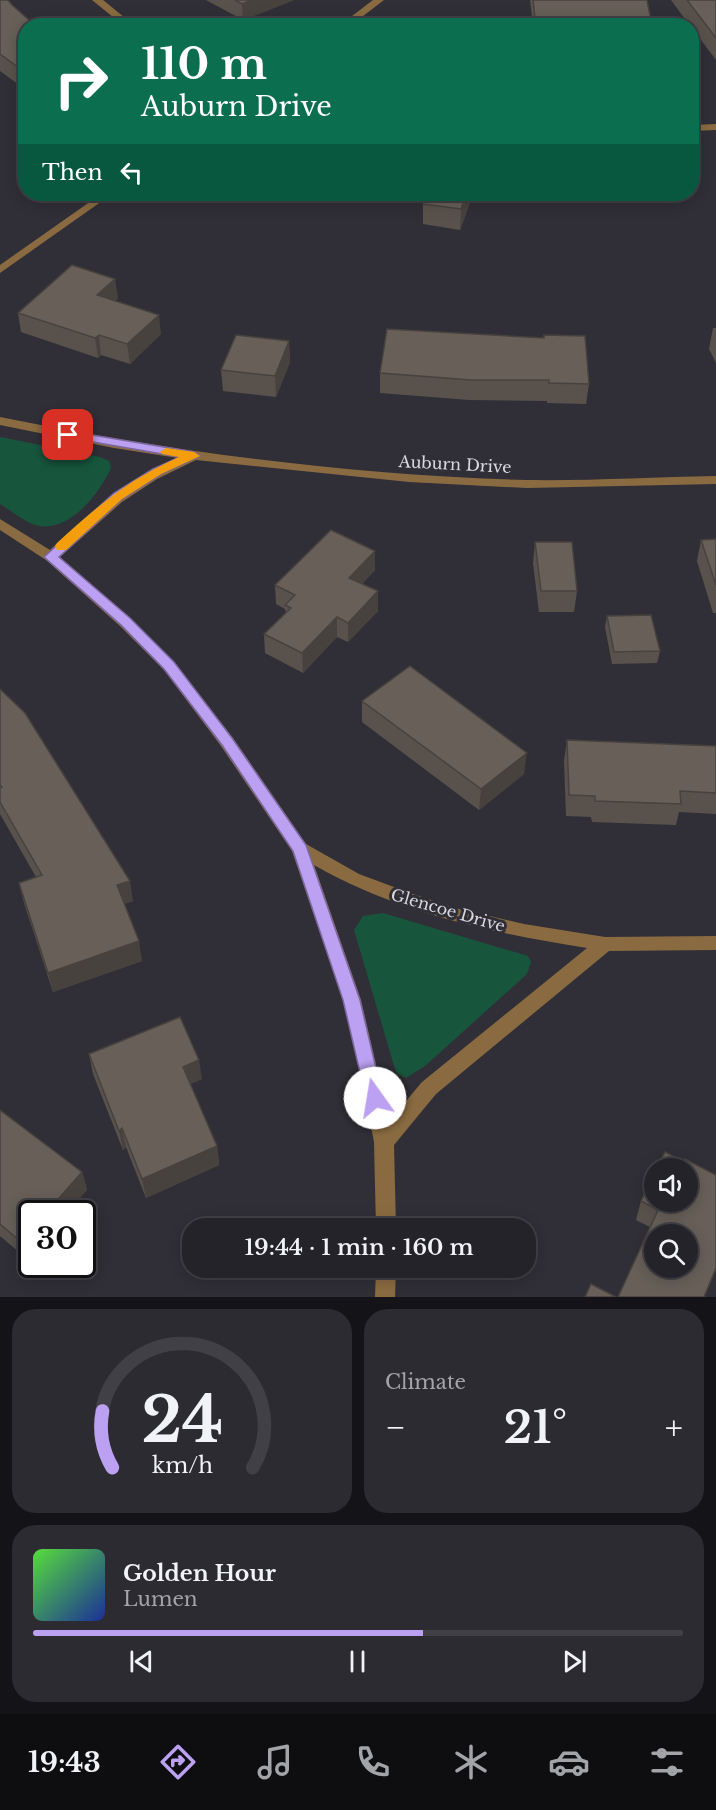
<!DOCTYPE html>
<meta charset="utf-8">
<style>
:root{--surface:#242329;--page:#2c2b31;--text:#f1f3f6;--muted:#a3a4a8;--line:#414046;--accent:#bca0f2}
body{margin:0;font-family:"Libre Baskerville",serif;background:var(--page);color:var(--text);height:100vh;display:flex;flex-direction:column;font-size:22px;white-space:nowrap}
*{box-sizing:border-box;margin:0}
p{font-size:20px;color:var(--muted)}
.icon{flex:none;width:33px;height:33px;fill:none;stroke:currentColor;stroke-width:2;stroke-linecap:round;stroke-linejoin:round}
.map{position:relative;height:1297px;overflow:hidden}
.side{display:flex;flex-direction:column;gap:12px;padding:12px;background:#141317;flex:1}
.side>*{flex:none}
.banner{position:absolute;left:18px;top:18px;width:681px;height:183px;border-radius:24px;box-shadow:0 3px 15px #0003,0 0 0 2px var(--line);background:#0b6e4f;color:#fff;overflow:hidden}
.buttons{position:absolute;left:644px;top:1158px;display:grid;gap:12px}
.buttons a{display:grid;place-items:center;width:54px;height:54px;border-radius:50%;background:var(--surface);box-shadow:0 3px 15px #0003,0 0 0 2px var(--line);font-size:30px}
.speed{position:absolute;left:18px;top:1200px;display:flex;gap:12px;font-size:30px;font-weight:700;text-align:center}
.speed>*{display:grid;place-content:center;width:78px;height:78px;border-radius:50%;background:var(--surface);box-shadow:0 3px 15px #0003,0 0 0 2px var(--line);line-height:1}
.speed .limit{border:3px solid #111;border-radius:9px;background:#fff;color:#111}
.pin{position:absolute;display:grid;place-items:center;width:51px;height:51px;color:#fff;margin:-26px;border-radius:12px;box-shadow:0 3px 9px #0006}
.me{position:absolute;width:66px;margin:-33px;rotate:347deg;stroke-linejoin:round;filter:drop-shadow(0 0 4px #0008)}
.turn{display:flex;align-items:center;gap:21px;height:126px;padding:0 24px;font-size:27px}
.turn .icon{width:78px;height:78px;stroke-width:2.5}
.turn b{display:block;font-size:42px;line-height:51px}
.then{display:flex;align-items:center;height:57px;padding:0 24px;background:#0003;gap:12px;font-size:22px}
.big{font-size:45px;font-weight:600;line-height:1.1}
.side .card{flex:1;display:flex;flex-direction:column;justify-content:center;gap:9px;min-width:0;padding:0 21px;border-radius:24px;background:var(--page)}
.side .dial{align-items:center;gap:0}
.dial svg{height:156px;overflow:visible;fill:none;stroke:var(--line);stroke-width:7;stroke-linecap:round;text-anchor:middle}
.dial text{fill:var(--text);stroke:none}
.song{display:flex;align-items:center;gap:18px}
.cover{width:72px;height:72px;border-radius:9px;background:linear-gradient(135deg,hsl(110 70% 55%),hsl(230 70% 35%))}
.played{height:6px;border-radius:3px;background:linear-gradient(90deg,var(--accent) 60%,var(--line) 60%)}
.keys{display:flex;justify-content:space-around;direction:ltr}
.heat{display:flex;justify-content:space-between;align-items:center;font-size:33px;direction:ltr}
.side .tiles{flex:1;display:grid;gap:12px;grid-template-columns:1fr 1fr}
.card:last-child{grid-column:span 2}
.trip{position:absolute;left:182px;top:1218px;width:354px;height:60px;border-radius:24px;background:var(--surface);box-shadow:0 3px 15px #0003,0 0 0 2px var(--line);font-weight:600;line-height:60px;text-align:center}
.tabs{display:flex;height:96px;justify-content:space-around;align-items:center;background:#0e0e10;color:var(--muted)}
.tabs .icon{width:42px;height:42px}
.tabs .on{color:var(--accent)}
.tabs b{font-size:27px;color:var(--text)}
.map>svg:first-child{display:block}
.green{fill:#17563d}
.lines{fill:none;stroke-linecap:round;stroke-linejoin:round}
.minor{fill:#8a6b41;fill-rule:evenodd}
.wall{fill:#59524c}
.shaded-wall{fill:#48423e}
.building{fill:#675f58;stroke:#48423e;stroke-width:1.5;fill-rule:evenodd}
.route{fill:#bca0f2;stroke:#7a689d;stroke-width:1.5}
.slow{fill:#f59e0b}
.labels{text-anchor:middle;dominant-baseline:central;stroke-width:6;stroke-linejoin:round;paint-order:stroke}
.street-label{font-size:16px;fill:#d9d8dd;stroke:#302f37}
</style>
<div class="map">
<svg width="716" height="1297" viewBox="0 0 716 1297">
<rect width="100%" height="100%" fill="#302f37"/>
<!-- green -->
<g class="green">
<path d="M0 437 100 457 109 461 111 468C99 494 67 537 32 524 21 519 10 510 0 504Z"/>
<polygon points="383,913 528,956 531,962 527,974 425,1066 406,1078 397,1073 395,1069 354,930 363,916"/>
</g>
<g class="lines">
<!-- minor -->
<g class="minor">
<polygon points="92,0 103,0 135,26 124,26"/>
<polygon points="373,0 384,0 350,26 339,26"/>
<polygon points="716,124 716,130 692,131 692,125"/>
<polygon points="101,194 112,194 0,273 0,265"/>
<path d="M0 417C173 452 349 475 526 480 589 481 653 477 716 476V484L527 488 409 482 196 460 157 479 122 502 60 557 130 618 174 662 233 738 306 844 359 874 410 893 455 908 524 924 605 937 716 936V950L609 951 436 1094 394 1145 396 1228H376L374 1142 361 1076 343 1000 292 851 221 746 164 670 120 626 46 560 0 530V519L50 550C89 512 129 480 178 458L114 448 0 425ZM314 865C398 913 492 933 587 948L422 1082 389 1121 361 1000Z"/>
<polygon points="376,1268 396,1268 395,1297 375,1297"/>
</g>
</g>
<!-- wall -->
<g class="wall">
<polygon points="0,0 26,26 26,90 0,71"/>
<polygon points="206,0 294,0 243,20"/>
<polygon points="530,0 647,0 652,26 533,26"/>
<polygon points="671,0 716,0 716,60 692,28 692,26 690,26"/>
<polygon points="427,194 473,194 460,230 423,224 423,204"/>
<polygon points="118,298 115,301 161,334 130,364 101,355 98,358 21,332 18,313"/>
<polygon points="713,328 716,328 716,363 709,349"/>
<polygon points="387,329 589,384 586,404 547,403 547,401 469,400 380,393 380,373"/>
<polygon points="289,341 290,362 276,397 223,391 221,370"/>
<polygon points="716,539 716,613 713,613 697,561 701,540"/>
<polygon points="535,542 577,591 574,612 539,612 533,563"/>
<polygon points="375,551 375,570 362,584 378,611 348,642 337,637 303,673 265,653 264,634 286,613 285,609 276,604 275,585"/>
<polygon points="607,616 660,651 657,663 612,664 605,627"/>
<polygon points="0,689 133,901 124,904 142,961 53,992 24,903 19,883 36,877 0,814"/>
<polygon points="362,701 524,774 479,810 362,722"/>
<polygon points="567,740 716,746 716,814 679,812 676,825 592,822 591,817 566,816 564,761"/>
<polygon points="89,1054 202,1079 190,1084 217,1146 219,1165 146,1198 126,1147 123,1150 93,1074"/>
<polygon points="0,1110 82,1172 87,1190 26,1258 0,1236"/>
<polygon points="654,1174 716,1270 704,1297 618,1297 650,1227 636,1220 641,1201"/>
</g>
<!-- shaded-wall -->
<g class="shaded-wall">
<polygon points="252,0 294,0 243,20 242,4"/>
<polygon points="467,194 473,194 460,230 461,209"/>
<polygon points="115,279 118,298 99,314 97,295"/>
<polygon points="159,315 161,334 130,364 127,344"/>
<polygon points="99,335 101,355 98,358 95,338"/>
<polygon points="289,341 290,362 276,397 275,376"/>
<polygon points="375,551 375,570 349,597 349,578"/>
<polygon points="378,591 378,611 348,642 348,623"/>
<polygon points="337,617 337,637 303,673 302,653"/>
<polygon points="527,753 524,774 479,810 481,789"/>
<polygon points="130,881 133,901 121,905 117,885"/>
<polygon points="139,941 142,961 53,992 48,973"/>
<polygon points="199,1060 202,1079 185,1086 183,1067"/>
<polygon points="122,1128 126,1147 123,1150 119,1131"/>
<polygon points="217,1146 219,1165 146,1198 142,1179"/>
<polygon points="82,1172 87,1190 66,1214 45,1214"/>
<polygon points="32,1228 32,1252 26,1258 20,1241"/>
</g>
<!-- building -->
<g class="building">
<polygon points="0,0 8,0 12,5 36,26 26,26 26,73 0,54"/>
<polygon points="235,0 252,0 242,4"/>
<polygon points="533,0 647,0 652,26 536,26"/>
<polygon points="687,0 716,0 716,38"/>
<polygon points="427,194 467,194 461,209 423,204"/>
<polygon points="72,265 115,279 97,295 159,315 127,344 99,335 95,338 18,313"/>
<polygon points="387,329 544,338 544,335 585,336 589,384 549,383 549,380 471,380 380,373"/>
<polygon points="236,335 289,341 275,376 221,370"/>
<polygon points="331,530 375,551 349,578 378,591 348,623 337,617 302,653 264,634 291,608 285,605 295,595 275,585"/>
<polygon points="716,539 716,585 701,540"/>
<polygon points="535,542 572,542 577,591 541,591"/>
<polygon points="651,615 660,651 614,652 607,616"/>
<polygon points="410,666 527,753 481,789 362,701"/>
<polygon points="0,689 25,713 130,881 117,885 139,941 48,973 19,883 42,875 0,802 0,788 2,787 0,785"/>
<polygon points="567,740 716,746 716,793 680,791 681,804 595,801 595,796 569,795"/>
<polygon points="180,1017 199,1060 183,1067 217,1146 142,1179 122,1128 119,1131 89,1054"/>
<polygon points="0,1110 82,1172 45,1214 32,1214 32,1228 20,1241 0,1224"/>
<path d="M665 1152 684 1162 685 1159 716 1175V1268L704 1297H618L658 1210 641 1201 654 1174V1202H687V1168H657ZM654 1234H687V1268H654Z"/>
<polygon points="591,1284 616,1297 585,1297"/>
</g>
<!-- route -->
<polygon class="route" points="68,431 194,452 200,456 161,474 122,499 59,557 130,618 174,662 232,738 306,845 360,1000 383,1098 381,1104 375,1106 368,1104 366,1098 343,1000 293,851 222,745 164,669 121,625 44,557 114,493 153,469 180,457 64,437 62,435"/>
<!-- slow -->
<path class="slow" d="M166 448 194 452 200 456 161 474 122 499 66 550H57L55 546 57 543C98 506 127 480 179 457L162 454 160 452Z"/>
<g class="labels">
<!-- street labels -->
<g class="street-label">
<text transform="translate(455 464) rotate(3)">Auburn Drive</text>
<text transform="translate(448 910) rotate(16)">Glencoe Drive</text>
</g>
</g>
</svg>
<div class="buttons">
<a><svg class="icon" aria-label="sound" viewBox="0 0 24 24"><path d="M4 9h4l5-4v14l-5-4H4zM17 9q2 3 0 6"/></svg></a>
<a><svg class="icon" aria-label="search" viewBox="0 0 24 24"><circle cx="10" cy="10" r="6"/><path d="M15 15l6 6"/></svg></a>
</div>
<div class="speed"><div class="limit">30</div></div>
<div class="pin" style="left:68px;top:435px;background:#d93025"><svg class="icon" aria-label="arrive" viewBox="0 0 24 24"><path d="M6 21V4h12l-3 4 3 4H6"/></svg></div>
<svg class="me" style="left:375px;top:1098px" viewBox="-20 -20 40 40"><circle r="19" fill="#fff"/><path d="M0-13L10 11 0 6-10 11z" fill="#bca0f2"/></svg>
<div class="trip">19:44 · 1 min · 160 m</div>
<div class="banner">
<div class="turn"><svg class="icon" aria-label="right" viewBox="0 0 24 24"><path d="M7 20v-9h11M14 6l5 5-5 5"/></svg><div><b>110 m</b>Auburn Drive</div></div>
<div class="then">Then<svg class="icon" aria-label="left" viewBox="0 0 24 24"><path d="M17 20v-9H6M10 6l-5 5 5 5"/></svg></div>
</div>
</div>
<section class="side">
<div class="tiles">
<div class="card dial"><svg viewBox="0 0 100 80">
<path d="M14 69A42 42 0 1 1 86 69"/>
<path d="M14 69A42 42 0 0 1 9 40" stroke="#bca0f2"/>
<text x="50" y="56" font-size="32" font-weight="700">24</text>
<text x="50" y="72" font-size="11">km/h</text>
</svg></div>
<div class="card"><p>Climate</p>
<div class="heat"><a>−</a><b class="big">21°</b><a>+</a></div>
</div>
<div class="card">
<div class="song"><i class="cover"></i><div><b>Golden Hour</b><p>Lumen</p></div></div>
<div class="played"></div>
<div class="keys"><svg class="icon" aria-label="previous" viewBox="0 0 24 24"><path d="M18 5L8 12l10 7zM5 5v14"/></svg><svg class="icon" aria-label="pause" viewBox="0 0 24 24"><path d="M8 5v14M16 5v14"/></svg><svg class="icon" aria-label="next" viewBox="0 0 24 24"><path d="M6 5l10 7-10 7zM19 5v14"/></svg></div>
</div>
</div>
</section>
<nav class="tabs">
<b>19:43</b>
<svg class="icon on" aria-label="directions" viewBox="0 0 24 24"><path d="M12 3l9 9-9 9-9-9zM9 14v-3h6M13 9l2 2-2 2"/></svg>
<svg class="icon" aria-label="music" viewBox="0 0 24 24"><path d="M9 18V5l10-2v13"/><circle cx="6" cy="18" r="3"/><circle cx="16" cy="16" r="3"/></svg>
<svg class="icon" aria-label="phone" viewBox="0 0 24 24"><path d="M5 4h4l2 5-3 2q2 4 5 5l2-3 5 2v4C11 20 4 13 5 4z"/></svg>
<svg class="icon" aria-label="climate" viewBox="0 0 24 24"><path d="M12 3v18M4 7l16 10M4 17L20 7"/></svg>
<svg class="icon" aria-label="car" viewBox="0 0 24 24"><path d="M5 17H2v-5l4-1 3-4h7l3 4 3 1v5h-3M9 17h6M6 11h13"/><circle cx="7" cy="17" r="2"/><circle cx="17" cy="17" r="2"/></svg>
<svg class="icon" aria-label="filters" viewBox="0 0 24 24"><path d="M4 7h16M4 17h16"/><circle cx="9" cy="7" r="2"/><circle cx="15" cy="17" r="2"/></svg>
</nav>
